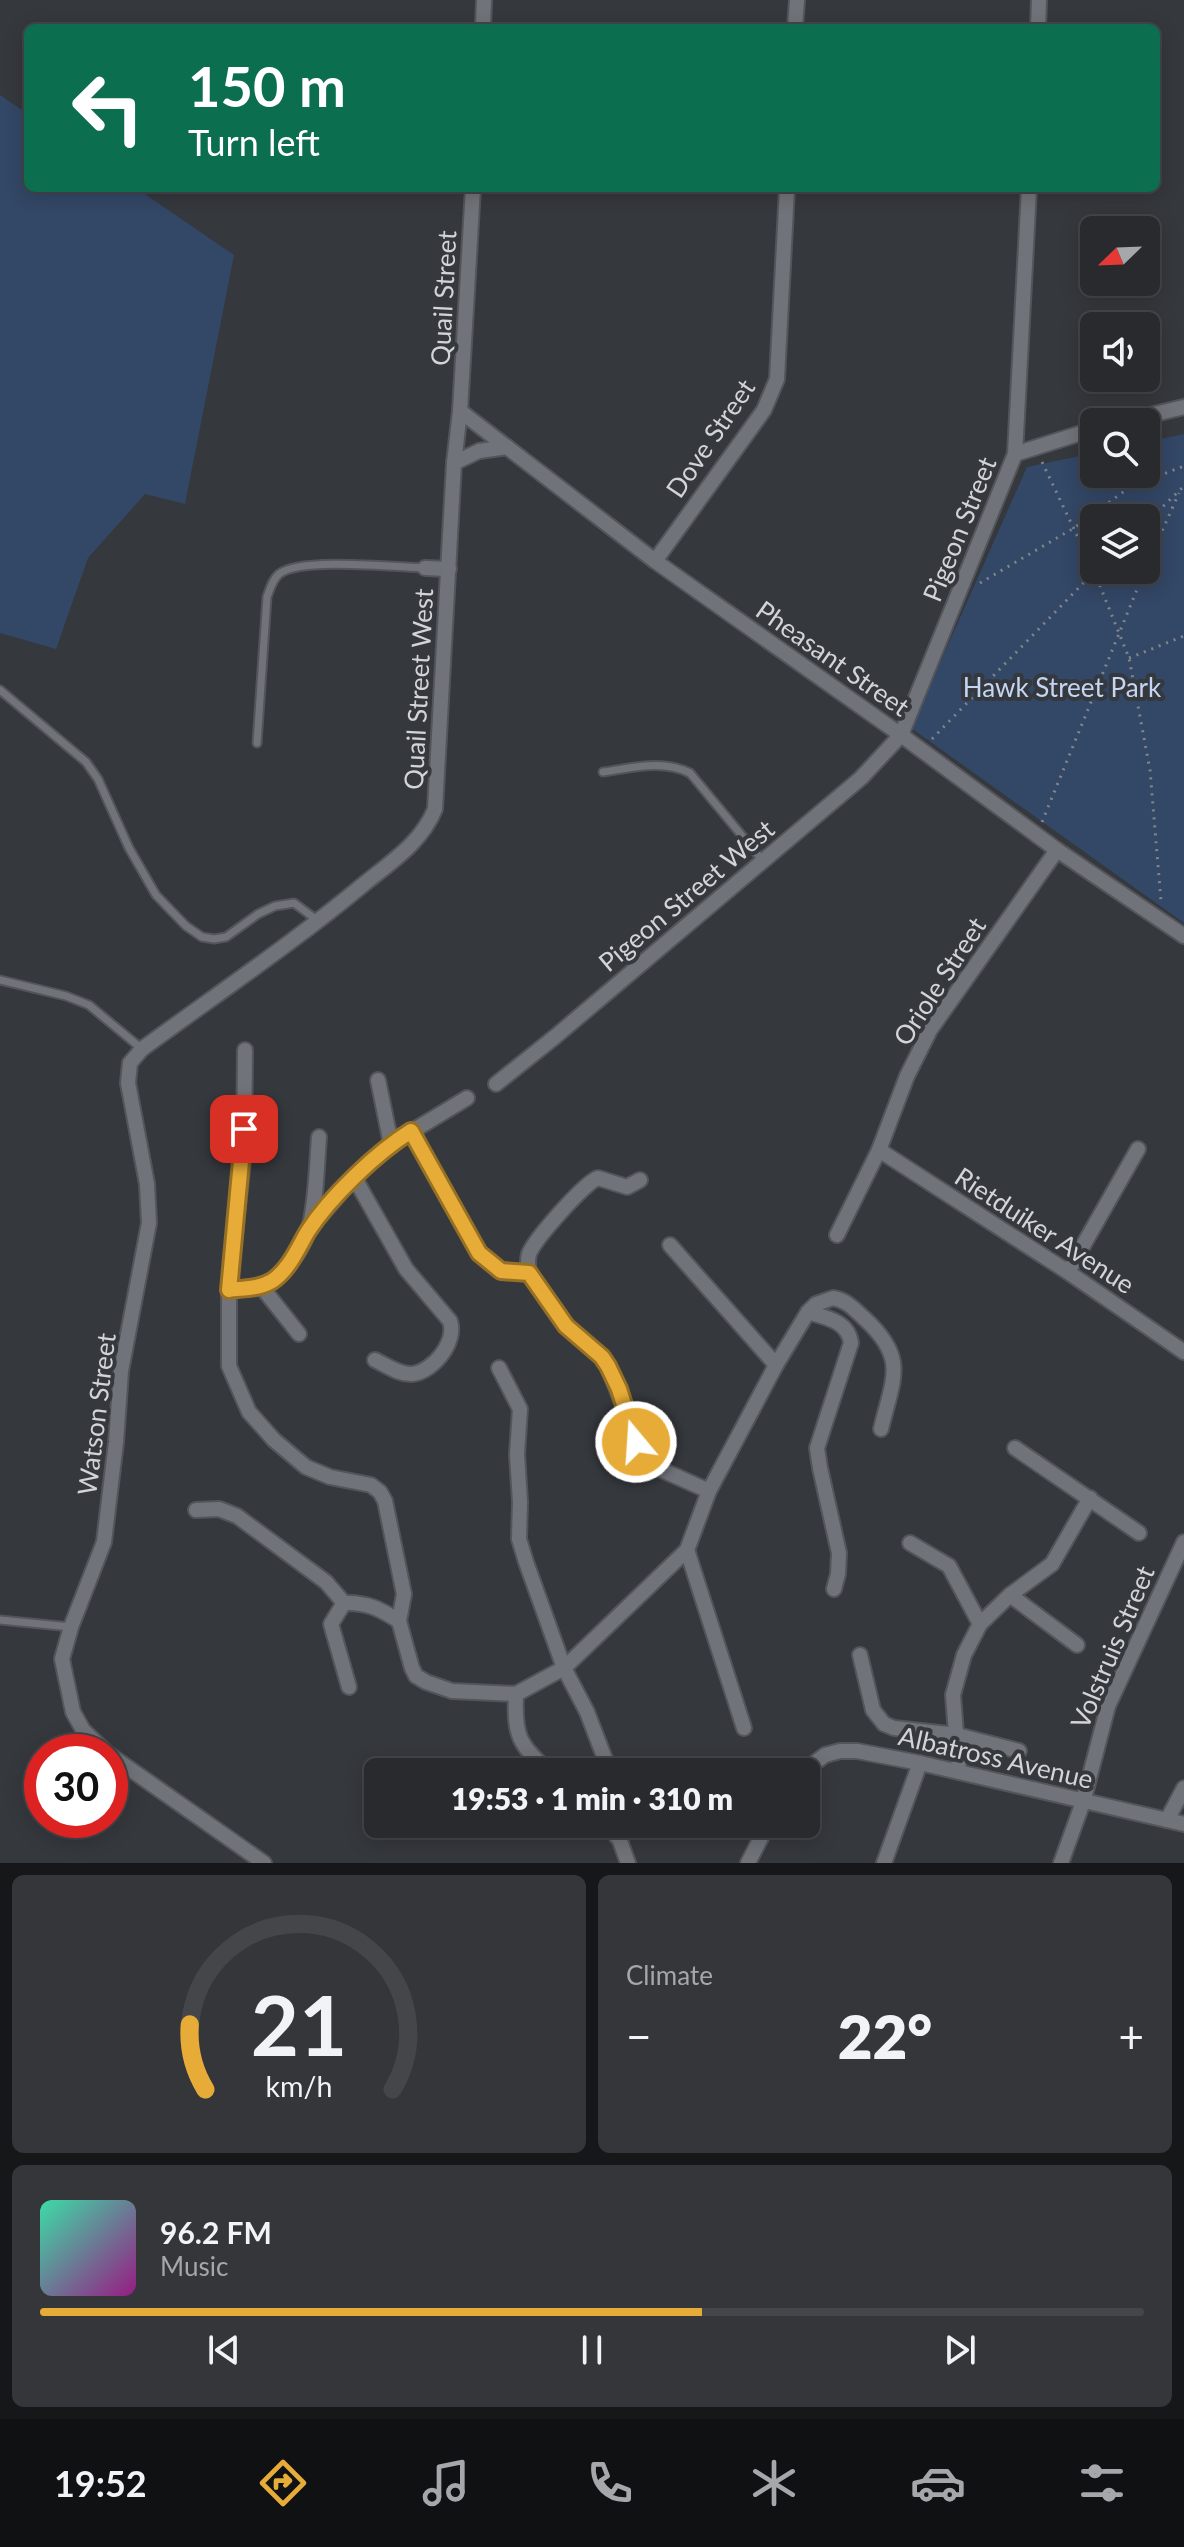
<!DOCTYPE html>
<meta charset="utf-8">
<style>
:root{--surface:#282a2e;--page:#34363a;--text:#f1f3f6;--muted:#a5a7aa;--line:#44464a;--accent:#e7ac37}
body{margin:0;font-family:Lato,sans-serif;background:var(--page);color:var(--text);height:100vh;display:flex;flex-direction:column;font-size:30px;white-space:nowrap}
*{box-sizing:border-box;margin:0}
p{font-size:26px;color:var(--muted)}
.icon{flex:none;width:44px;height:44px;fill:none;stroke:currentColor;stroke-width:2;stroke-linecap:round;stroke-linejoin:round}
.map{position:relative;height:1863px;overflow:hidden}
.side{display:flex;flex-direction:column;gap:12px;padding:12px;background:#161719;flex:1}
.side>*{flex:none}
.guide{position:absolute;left:24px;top:24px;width:1136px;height:168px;border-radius:12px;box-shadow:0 4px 20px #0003,0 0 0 2px var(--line);background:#0b6e4f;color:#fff;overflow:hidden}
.needle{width:52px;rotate:247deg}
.tools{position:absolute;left:1080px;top:216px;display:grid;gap:16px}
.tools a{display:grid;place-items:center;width:80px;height:80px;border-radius:12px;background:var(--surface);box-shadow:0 4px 20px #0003,0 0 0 2px var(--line);font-size:40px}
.speed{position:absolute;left:24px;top:1734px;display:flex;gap:16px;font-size:40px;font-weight:700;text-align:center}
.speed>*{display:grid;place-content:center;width:104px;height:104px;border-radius:50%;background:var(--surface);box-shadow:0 4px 20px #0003,0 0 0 2px var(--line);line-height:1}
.speed .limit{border:12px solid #d22;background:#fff;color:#111}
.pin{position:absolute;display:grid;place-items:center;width:68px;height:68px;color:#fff;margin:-34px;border-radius:16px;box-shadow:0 4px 12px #0006}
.me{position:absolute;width:88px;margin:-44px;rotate:342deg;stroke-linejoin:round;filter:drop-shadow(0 0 6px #0008)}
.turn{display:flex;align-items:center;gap:28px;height:168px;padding:0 32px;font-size:36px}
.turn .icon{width:104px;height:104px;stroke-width:2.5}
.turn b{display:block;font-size:56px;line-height:68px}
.big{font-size:60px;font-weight:800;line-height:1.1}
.side .card{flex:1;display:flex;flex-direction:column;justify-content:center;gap:12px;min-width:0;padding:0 28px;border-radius:12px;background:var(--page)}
.side .dial{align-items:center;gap:0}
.dial svg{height:208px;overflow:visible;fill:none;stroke:var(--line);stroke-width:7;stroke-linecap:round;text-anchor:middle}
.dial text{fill:var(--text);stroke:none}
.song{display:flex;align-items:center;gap:24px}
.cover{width:96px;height:96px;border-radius:12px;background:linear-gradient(135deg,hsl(160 70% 55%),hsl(310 70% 35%))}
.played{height:8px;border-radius:4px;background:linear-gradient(90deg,var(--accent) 60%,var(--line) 60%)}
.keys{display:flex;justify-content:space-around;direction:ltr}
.heat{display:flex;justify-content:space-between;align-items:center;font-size:44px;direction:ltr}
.side .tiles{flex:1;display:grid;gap:12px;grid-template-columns:1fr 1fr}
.card:last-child{grid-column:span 2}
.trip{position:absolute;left:364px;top:1758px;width:456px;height:80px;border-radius:12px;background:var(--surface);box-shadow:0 4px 20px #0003,0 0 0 2px var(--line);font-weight:800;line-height:80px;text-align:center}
.tab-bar{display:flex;height:128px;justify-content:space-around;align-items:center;background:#101112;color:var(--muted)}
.tab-bar .icon{width:56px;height:56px}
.tab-bar .selected{color:var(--accent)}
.tab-bar b{font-size:36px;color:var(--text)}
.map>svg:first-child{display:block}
.green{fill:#334766;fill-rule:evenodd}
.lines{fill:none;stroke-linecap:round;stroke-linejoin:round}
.lane-casing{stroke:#53555a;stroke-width:11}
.street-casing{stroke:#53555a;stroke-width:18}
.path{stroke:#828589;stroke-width:3;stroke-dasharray:2 6;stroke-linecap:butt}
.lane{stroke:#70747a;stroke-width:7}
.street{stroke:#70747a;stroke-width:14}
.route-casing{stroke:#967024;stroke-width:20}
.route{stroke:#e7ac37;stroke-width:14}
.labels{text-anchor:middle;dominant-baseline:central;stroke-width:8;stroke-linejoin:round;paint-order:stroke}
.street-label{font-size:26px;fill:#d2d4d7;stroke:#35383d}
.park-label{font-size:26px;fill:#c4d6f4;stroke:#35383d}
</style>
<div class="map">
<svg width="1184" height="1863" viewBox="0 0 1184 1863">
<rect width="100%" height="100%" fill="#35383d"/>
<!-- green -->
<g class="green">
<polygon points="0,95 28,114 28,188 136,188 234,255 185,504 145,494 88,558 56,649 0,633"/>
<path d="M1184 434V923L911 728 1027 467 1094 453V474H1146V442ZM1094 518H1146V570H1094Z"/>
</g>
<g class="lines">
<!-- lane casing -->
<g class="lane-casing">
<g id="lane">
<polyline points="0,690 86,762 98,779 129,848 156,895 186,926 202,937 214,939 226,937 258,914 275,906 294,903 317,920"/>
<path d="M257 743 267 597C270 589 272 580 279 574 300 557 395 567 425 568"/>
<path d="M603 772C632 768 662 759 690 773L763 861"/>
<polyline points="0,980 66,996 89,1005 142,1049"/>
<polyline points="0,1620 71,1627"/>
</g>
</g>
<!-- street casing -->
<g class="street-casing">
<g id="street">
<polyline points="483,28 484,0"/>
<polyline points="795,28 797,0"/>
<polyline points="1038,28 1039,0"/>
<polyline points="460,411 655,561 901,735 1057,850 1184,936"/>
<polyline points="1121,422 1184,407"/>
<polyline points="1015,454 1094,429"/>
<polyline points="454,463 479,451 507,447"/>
<polyline points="655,561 764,410 777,379 787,188"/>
<polyline points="425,568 449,569"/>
<polyline points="245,1050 244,1151 229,1290 229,1366 249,1412 274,1440 306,1467 330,1477 371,1485 380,1492 385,1501 404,1594 399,1621 412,1668 416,1676 426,1682 452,1691 516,1694 564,1668 687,1550 709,1491"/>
<polyline points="378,1080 391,1144"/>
<polyline points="496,1084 556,1036 861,778 901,735 1015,454 1029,188"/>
<path d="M411 1131 479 1253C497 1272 503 1272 529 1273L566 1326 602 1357 608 1366 642 1455 653 1466 709 1491 776 1365 808 1312 816 1304 833 1298C847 1300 855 1310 865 1319 908 1359 893 1378 881 1429"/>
<polyline points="879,1150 1068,1272 1184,1352"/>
<path d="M354 1177 406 1269 450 1321C457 1342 433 1372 412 1374 399 1375 386 1365 375 1360"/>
<polyline points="309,1229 354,1177 391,1144 467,1098"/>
<polyline points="837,1235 879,1150 907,1076 930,1030 1057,850"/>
<polyline points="670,1245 776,1365"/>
<polyline points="1068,1272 1138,1149"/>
<path d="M529 1273C528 1267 527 1261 529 1254 534 1240 585 1182 598 1178L627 1187 640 1180"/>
<polyline points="261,1286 299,1334"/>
<path d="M229 1290C239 1289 251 1289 260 1286 281 1281 302 1250 308 1231 316 1210 317 1161 319 1137"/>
<path d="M808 1312C827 1318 848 1321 851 1343L817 1448 820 1468 839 1553 838 1574 834 1589"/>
<polyline points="499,1368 520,1409 517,1454 520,1502 519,1539 526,1562 564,1668 587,1712 610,1772"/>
<polyline points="1015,1448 1139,1533"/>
<polyline points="196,1510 219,1509 237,1516 326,1582 344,1603"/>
<polyline points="910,1543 949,1566 980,1624"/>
<polyline points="687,1550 744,1728"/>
<polyline points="1010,1595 1077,1645"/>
<polyline points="860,1655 873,1710 884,1724 894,1728 957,1735 1019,1751"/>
<path d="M349 1687 331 1624 344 1603C367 1602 380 1609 399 1621"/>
<path d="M516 1694C514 1734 518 1745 550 1772"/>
<path d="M106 1752 83 1730 73 1712 62 1659 71 1627 104 1542 116 1442 121 1371 149 1223 147 1184 128 1083 130 1063 142 1049C217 994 293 943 364 884 391 862 422 842 435 809L454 463 460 411 473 188"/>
<polyline points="110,1755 264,1863"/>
<polyline points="803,1772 825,1755 840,1751 857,1751 920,1763 1184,1824"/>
<polyline points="959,1772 953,1695 964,1655 980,1624 1010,1595 1052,1564 1090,1498"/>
<polyline points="1167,1820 1184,1788"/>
<polyline points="614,1824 628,1863"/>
<polyline points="617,1837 642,1824"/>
<polyline points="748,1863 768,1824"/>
<polyline points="884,1863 920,1763"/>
<polyline points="1061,1863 1083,1802 1108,1706 1184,1542"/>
</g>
</g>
<!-- path -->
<g class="path">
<polyline points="1042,462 1094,571 1129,658 1150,770 1161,901"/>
<polyline points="1146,523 1184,486"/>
<polyline points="1146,567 1179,493"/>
<polyline points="980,583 1074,528 1130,487 1184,466"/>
<polyline points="1129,658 1184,636"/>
<polyline points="932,739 1094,572"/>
<polyline points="1042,822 1145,570"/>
</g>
<!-- lane -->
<use href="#lane" class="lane"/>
<!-- street -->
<use href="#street" class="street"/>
</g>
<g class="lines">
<!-- route casing -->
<g class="route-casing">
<path id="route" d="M244 1129 229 1290C243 1288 259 1289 272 1281 289 1270 298 1248 308 1231 331 1196 376 1153 411 1131L479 1253 501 1271 529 1273 566 1326 602 1357 608 1366 619 1389 636 1442"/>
</g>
<!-- route -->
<use href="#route" class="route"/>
</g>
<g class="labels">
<!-- street labels -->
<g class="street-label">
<text transform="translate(443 298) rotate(-87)">Quail Street</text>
<text transform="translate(710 438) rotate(-56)">Dove Street</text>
<text transform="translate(959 529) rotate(-68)">Pigeon Street</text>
<text transform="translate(833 658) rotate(35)">Pheasant Street</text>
<text transform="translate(418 689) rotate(-87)">Quail Street West</text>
<text transform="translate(686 895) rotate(-40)">Pigeon Street West</text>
<text transform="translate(939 981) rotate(-57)">Oriole Street</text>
<text transform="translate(1045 1230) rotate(33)">Rietduiker Avenue</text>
<text transform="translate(96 1414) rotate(-83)">Watson Street</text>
<text transform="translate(1112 1647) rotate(-67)">Volstruis Street</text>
<text transform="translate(996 1757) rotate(13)">Albatross Avenue</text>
</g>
<!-- park labels -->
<g class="park-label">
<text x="1062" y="687">Hawk Street Park</text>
</g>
</g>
</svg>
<div class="tools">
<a><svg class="needle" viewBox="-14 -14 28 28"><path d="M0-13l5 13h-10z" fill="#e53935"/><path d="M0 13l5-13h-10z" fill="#a5a7aa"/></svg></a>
<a><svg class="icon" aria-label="sound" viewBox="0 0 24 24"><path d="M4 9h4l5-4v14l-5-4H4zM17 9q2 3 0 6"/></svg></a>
<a><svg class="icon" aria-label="search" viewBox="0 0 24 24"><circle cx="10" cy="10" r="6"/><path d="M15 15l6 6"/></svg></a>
<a><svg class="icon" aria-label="layers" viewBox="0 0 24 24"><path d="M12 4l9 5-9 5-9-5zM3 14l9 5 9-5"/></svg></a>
</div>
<div class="speed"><div class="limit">30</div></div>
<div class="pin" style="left:244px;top:1129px;background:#d93025"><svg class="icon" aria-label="arrive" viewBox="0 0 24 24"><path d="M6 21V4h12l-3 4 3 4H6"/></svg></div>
<svg class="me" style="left:636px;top:1442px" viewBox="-20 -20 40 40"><circle r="17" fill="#e7ac37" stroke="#fff" stroke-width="3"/><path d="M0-11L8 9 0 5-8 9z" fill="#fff"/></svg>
<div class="trip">19:53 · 1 min · 310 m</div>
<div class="guide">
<div class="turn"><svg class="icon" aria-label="left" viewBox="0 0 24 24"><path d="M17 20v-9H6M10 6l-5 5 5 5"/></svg><div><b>150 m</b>Turn left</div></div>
</div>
</div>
<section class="side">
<div class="tiles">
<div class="card dial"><svg viewBox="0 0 100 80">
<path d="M14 69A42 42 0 1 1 86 69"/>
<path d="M14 69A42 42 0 0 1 8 44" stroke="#e7ac37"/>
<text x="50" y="56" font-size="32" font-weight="700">21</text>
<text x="50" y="72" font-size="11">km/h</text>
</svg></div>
<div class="card"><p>Climate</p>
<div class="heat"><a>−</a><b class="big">22°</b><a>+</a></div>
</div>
<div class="card">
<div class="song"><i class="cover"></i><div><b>96.2 FM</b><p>Music</p></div></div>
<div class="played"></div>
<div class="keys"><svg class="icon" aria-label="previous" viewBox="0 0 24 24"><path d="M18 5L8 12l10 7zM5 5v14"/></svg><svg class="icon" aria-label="pause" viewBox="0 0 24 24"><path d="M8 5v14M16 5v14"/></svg><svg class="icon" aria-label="next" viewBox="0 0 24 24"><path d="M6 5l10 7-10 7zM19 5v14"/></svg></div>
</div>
</div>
</section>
<nav class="tab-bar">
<b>19:52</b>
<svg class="icon selected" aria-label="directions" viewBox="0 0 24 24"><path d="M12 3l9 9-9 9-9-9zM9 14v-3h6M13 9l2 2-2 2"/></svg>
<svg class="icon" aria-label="music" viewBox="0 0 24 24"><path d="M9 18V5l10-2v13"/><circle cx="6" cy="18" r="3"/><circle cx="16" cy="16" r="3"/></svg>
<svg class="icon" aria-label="phone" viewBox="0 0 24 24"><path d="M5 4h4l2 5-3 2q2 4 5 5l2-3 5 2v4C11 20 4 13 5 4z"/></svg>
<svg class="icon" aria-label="climate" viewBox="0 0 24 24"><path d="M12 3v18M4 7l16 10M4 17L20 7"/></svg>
<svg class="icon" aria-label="car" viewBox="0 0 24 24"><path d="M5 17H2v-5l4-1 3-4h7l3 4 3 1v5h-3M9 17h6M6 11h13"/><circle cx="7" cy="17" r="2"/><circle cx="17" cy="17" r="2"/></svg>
<svg class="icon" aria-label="filters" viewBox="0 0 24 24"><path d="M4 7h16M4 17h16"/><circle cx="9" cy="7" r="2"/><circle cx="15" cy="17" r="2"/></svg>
</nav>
